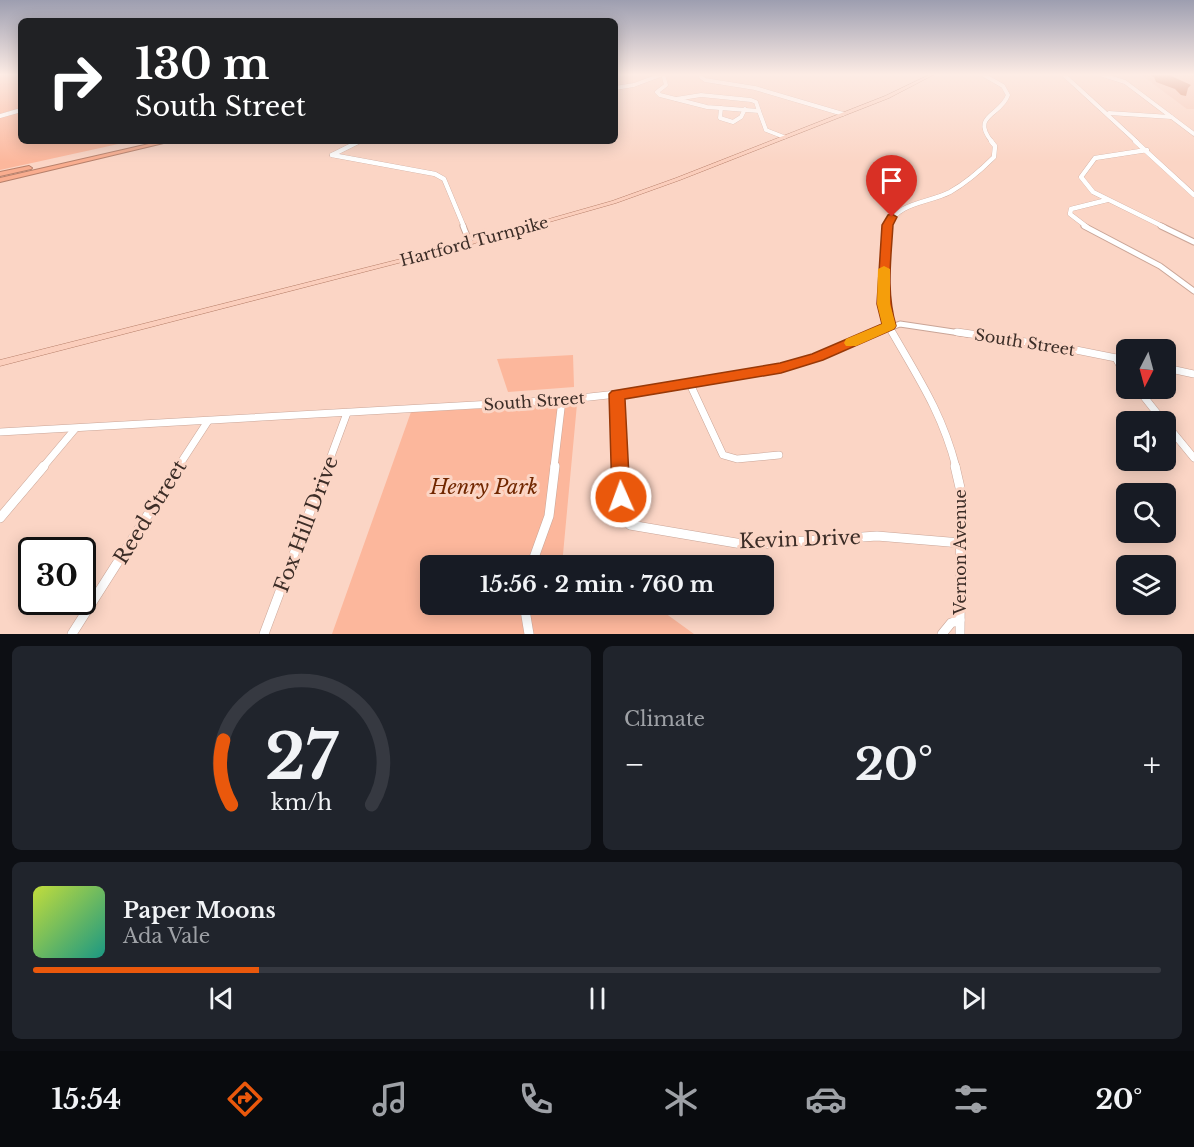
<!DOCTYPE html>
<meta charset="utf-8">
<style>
:root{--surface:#171b24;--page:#20242c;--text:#f1f3f6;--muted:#9ea1a6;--line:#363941;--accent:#ea580c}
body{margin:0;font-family:"Libre Baskerville",serif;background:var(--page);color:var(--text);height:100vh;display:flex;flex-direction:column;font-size:22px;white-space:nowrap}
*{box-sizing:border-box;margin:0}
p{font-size:20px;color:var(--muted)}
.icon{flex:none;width:33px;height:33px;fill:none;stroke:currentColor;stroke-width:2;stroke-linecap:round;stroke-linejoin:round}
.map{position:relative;height:634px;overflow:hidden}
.details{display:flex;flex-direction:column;gap:12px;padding:12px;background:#0d0f14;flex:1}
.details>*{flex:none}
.guide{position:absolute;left:18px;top:18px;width:600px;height:126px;border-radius:9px;box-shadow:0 3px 15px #0003;background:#202124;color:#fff;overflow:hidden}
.needle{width:39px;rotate:186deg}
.buttons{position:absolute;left:1116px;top:339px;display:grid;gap:12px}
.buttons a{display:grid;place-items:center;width:60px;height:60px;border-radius:9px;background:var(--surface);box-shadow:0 3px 15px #0003;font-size:30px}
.speed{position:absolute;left:18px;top:537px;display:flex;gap:12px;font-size:30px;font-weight:700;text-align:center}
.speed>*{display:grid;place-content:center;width:78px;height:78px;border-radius:50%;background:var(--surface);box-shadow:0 3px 15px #0003;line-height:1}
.speed .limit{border:3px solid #111;border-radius:9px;background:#fff;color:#111}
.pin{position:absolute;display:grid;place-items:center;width:51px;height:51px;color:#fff;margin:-62px -26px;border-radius:50% 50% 50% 0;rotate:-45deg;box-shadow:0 0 6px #0007}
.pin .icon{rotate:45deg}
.me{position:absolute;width:66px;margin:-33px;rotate:358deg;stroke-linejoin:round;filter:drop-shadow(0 0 4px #0008)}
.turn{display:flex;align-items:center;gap:21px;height:126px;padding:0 18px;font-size:27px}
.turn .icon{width:78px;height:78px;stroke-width:2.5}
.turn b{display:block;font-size:42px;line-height:51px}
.big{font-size:45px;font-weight:800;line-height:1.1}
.details .card{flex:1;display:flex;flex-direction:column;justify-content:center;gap:9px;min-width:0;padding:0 21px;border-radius:9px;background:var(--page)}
.details .dial{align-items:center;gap:0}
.dial svg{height:156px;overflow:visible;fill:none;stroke:var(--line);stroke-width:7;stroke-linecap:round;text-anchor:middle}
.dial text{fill:var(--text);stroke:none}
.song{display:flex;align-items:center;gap:18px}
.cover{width:72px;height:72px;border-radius:9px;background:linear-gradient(135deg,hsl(70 70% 55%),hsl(170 70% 35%))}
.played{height:6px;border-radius:3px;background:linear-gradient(90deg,var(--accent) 20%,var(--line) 20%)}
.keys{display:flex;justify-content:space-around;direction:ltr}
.heat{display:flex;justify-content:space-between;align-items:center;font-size:33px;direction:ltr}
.details .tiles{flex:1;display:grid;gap:12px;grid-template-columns:1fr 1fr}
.card:last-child{grid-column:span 2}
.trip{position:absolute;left:420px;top:555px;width:354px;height:60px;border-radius:9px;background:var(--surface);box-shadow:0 3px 15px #0003;font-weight:800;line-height:60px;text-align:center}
.menu{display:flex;height:96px;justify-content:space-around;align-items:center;background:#090b0e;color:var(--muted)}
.menu .icon{width:42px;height:42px}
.menu .on{color:var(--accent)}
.menu b{font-size:27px;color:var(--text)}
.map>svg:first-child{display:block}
.built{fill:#f7c8b6}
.green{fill:#fcb79c}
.water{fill:#ce7c5c}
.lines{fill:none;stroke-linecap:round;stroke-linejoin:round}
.minor-far4-casing{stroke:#caa597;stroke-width:4.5}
.minor-far3-casing{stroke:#caa597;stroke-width:5}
.minor-far2-casing{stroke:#caa597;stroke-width:7}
.minor-far1-casing{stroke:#caa597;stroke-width:8}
.minor-casing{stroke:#caa597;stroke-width:10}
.major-casing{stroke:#b7806b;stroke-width:1}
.highway-casing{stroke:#b7806b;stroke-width:2}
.minor-far4{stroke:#fff;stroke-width:4}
.minor-far3{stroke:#fff;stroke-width:4.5}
.minor-far2{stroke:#fff;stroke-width:5}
.minor-far1{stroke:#fff;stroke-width:7}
.minor{stroke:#fff;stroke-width:9}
.major{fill:#fbcebc;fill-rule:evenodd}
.highway{fill:#f9ad8f;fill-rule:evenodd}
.route{fill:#ea580c;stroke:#983908;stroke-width:1.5}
.slow{fill:#f59e0b}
.labels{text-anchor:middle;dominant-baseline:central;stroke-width:6;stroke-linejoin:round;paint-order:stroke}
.street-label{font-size:16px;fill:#3c2d27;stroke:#fbd5c5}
.near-park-label{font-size:20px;font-style:italic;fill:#712700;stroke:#fbd5c5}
.near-street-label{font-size:20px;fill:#3c2d27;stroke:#fbd5c5}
</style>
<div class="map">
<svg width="1194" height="634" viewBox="0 0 1194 634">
<rect width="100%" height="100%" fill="#fbd5c5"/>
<!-- built -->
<polygon class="built" points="1140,74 1194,74 1194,109 1187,109"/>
<!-- green -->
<g class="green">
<polygon points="0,74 21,74 21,108 0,114"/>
<polygon points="21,112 21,141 132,141 0,170 0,117"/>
<polygon points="573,355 574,387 508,392 497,359"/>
<polygon points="577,404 562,565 430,566 430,604 654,605 694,634 332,634 411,412"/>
</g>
<!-- water -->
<polygon class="water" points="1149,74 1167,74 1191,85 1188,88 1186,96 1181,95 1175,89 1156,82 1154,77"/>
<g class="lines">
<!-- minor-far4 casing -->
<g class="minor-far4-casing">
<g id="minor-far4">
<polyline points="663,74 666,85 657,92 660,95 707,107 759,111 766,130 784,137"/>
<polyline points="702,74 701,77 705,80 755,88 843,114"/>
<path d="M982 74 1003 86 1008 95C1001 116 970 115 992 142"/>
<polyline points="1063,74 1137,142"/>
<polyline points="1100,74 1125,82 1194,134"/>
<polyline points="615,88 634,85 663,74"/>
<polyline points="676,99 701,95 751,100 756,102 759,111"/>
<polyline points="721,108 720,118 733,122 741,117 745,109"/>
<polyline points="1109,113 1171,117"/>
<polyline points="0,116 21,110"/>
<polyline points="358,142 360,141"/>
</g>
</g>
<!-- minor-far3 casing -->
<g class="minor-far3-casing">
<g id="minor-far3">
<polyline points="1135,141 1194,195"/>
<polyline points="1147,150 1095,158 1081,177 1093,192 1164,227"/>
<polyline points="332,155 435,174 444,179 464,227"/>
<polyline points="332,155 360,141"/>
<path d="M887 227C897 202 929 203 950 192 966 183 981 170 994 157L995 146 991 141"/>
<polyline points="1087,227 1070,214 1071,209 1107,200"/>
</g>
</g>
<!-- minor-far2 casing -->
<g class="minor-far2-casing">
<g id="minor-far2">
<polyline points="463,226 470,243"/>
<path d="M887 226C884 262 875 300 893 334"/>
<polyline points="1084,226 1160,266 1194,291"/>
<polyline points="1161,226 1194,242"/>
<polyline points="872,334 900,324 967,334"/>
</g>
</g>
<!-- minor-far1 casing -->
<g class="minor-far1-casing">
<g id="minor-far1">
<path d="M892 332C919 379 942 413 956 467"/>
<polyline points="957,332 1061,347 1126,360"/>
<polyline points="1116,358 1126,376"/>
<polyline points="1166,368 1194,374"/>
<polyline points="690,384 723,455 737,459 779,455"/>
<polyline points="1137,388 1164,422"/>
<polyline points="617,394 620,467"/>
<polyline points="1166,424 1194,458"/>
<polyline points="0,432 562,400 617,394 779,369 818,357 875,332"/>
<polyline points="43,467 75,429"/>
<polyline points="178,467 208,421"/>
<polyline points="327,467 347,413"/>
<polyline points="554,467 562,400"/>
</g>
</g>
<!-- minor casing -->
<g class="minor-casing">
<g id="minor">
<polyline points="620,466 622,515 630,525 748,545 877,536 961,543"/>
<polyline points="955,466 961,492 960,634"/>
<polyline points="0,518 44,466"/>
<polyline points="531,566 549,516 555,466"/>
<polyline points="524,604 529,634"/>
<polyline points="72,634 179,466"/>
<polyline points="264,634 327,466"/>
<polyline points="942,634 951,623 960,620"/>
</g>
</g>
<!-- major casing -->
<g class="major-casing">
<polygon id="major" points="931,74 935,74 889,98 680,180 616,203 472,244 0,366 0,360 468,242 612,201 676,178 885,96"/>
</g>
<!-- highway casing -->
<g class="highway-casing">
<g id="highway">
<polygon points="162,141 172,141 0,182 0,178"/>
<polygon points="29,166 32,168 31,169 0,176 0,172"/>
</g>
</g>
<!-- minor-far4 -->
<use href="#minor-far4" class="minor-far4"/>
<!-- minor-far3 -->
<use href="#minor-far3" class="minor-far3"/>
<!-- minor-far2 -->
<use href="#minor-far2" class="minor-far2"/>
<!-- minor-far1 -->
<use href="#minor-far1" class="minor-far1"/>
<!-- minor -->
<use href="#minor" class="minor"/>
<!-- major -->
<use href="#major" class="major"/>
<!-- highway -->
<use href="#highway" class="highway"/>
</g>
<!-- sky -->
<linearGradient id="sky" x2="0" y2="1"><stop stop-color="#9d9eb0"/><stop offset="0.46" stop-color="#fdece5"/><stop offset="1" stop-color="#fdece5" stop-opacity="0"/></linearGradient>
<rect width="1194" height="162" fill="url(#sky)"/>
<!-- route -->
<path class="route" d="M892 214 897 217 893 225C891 259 886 292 896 326L894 329 823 360 781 373 625 399 630 497 628 503 621 505 615 503 612 497 609 394 612 391 780 363 812 354 882 324 877 304 882 225 888 215Z"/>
<!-- slow -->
<polygon class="slow" points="884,266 890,269 890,304 896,326 894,329 856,346 846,346 844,343 846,339 882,324 877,304 878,269"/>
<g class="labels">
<!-- street labels -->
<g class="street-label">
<text transform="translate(474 241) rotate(-15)">Hartford Turnpike</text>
<text transform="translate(1025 342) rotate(9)">South Street</text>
<text transform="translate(534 401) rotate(-4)">South Street</text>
<text transform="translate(960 552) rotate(-90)">Vernon Avenue</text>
</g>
<!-- near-park labels -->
<g class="near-park-label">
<text x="484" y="487">Henry Park</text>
</g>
<!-- near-street labels -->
<g class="near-street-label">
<text transform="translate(150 512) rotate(-58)">Reed Street</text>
<text transform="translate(306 524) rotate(-69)">Fox Hill Drive</text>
<text transform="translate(800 539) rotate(-2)">Kevin Drive</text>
</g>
</g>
</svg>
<div class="buttons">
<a><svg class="needle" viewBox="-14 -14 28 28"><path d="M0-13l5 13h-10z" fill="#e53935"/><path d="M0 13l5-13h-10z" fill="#9ea1a6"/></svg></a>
<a><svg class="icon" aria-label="sound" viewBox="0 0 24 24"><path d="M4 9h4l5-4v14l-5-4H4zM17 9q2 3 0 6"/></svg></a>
<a><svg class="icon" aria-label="search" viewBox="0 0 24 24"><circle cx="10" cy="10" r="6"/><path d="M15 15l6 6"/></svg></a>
<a><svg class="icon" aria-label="layers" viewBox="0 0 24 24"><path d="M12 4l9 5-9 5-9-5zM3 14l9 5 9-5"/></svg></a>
</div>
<div class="speed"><div class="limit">30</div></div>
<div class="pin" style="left:892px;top:217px;background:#d93025"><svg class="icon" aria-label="arrive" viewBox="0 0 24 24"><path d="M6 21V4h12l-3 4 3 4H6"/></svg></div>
<svg class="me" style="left:621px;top:497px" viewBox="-20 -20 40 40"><circle r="17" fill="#ea580c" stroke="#fff" stroke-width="3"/><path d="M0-11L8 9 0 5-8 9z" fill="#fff"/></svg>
<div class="trip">15:56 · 2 min · 760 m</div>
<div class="guide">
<div class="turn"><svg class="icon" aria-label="right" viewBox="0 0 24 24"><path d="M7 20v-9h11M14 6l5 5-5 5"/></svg><div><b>130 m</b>South Street</div></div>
</div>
</div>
<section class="details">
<div class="tiles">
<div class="card dial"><svg viewBox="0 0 100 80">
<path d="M14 69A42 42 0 1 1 86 69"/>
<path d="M14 69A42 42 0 0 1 10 36" stroke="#ea580c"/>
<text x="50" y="56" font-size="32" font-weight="700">27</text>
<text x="50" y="72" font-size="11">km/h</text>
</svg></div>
<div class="card"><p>Climate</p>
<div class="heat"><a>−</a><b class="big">20°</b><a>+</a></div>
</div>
<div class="card">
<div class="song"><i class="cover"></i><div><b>Paper Moons</b><p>Ada Vale</p></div></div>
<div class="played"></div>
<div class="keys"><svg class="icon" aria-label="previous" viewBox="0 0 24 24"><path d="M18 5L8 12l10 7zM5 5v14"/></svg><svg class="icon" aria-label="pause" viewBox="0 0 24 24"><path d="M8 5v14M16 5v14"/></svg><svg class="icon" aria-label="next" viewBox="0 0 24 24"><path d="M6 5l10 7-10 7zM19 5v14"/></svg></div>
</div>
</div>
</section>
<nav class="menu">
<b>15:54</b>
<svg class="icon on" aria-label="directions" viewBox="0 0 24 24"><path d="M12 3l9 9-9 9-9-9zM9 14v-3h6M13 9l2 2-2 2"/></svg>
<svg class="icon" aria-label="music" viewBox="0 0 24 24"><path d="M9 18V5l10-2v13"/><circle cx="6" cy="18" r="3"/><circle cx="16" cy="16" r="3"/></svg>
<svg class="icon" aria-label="phone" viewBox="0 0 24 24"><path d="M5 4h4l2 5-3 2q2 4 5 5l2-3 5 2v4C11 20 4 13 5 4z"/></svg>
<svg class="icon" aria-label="climate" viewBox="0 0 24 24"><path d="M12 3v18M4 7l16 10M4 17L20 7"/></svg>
<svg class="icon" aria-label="car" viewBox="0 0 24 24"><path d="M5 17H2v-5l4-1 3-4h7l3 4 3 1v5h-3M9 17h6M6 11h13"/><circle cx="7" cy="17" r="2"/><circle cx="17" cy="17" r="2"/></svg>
<svg class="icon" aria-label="filters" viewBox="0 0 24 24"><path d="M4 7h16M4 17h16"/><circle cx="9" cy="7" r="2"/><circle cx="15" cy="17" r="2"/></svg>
<b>20°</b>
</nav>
